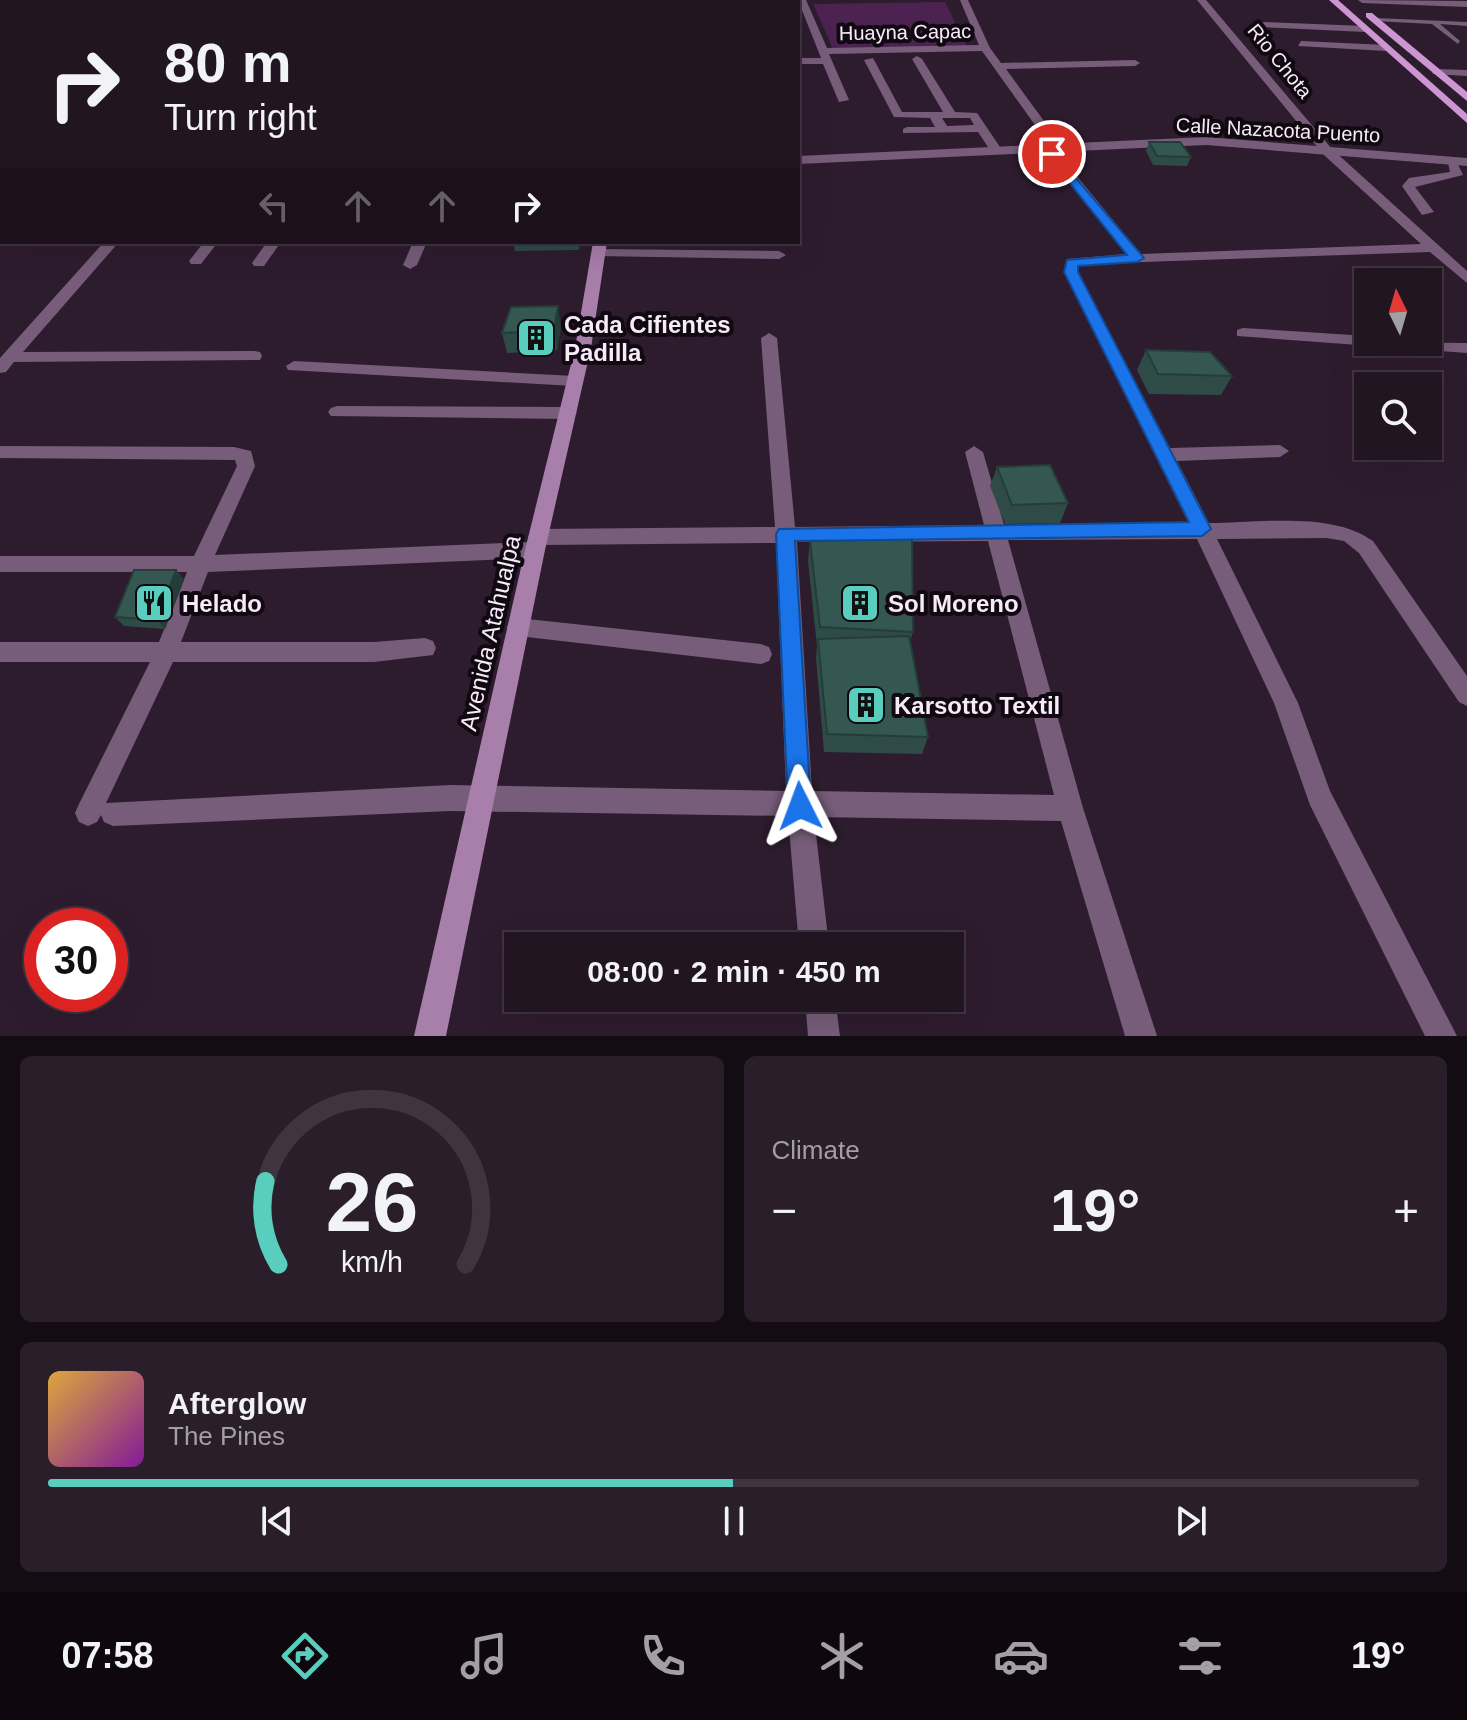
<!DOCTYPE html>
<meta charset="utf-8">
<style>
:root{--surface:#221522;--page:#2a1e2a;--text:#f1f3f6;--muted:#a29fa5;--line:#3f3440;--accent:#59cebf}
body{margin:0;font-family:Helvetica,sans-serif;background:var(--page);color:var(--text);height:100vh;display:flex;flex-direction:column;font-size:30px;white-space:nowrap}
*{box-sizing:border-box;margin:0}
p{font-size:26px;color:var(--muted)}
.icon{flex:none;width:44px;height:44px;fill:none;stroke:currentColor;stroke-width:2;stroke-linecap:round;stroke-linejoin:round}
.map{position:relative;height:1036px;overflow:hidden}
.sheet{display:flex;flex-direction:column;gap:20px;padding:20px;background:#130c13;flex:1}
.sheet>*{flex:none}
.hud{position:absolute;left:0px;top:0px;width:800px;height:244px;box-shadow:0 8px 32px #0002,0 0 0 2px var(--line);background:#221522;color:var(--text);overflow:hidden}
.needle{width:52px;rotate:355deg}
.fabs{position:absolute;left:1354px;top:268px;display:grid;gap:16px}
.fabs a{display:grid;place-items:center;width:88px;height:88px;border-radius:0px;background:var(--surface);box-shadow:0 8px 32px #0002,0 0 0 2px var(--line);font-size:40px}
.speed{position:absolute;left:24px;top:908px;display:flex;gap:16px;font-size:40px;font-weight:700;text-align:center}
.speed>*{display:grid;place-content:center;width:104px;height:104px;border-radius:50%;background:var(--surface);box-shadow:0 8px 32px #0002,0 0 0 2px var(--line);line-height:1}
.speed .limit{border:12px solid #d22;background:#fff;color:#111}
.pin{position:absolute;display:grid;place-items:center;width:68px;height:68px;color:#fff;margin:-34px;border:4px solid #fff;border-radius:50%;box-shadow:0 2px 8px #0007}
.me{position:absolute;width:88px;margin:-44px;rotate:357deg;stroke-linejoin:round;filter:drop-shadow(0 0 6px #0008)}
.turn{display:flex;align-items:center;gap:28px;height:168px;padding:0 32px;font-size:36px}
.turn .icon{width:104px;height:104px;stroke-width:2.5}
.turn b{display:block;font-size:56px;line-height:68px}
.lanes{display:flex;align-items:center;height:76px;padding:0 32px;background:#0003;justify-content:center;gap:40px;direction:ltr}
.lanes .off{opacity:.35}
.big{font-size:60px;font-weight:600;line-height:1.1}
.sheet .tile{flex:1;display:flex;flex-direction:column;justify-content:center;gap:12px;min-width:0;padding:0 28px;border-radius:12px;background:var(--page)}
.sheet .dial{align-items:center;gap:0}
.dial svg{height:208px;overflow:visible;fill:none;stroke:var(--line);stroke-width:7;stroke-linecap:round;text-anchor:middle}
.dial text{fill:var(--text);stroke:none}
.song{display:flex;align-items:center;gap:24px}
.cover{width:96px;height:96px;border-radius:12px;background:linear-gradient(135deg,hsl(40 70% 55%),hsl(290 70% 35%))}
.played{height:8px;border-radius:4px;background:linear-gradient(90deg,var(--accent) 50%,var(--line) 50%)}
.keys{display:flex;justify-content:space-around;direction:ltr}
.heat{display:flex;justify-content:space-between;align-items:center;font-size:44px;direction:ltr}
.sheet .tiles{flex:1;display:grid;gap:20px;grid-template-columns:1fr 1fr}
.tile:last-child{grid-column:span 2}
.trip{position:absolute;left:504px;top:932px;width:460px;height:80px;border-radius:0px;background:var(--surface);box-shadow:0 8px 32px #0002,0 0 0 2px var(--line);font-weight:600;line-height:80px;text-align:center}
.tab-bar{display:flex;height:128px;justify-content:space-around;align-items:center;background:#0e080e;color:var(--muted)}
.tab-bar .icon{width:56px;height:56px}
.tab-bar .active{color:var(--accent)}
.tab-bar b{font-size:36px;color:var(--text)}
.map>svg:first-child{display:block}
.green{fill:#4b2250}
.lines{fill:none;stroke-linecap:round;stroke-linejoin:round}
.service{fill:#775d7a;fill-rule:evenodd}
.minor{fill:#775d7a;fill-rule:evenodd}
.tertiary{fill:#775d7a;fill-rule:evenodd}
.secondary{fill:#a87eab;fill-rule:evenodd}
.primary{fill:#cd96d2;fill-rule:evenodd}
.wall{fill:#2e4b47}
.shaded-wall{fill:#253d39}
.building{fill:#355752;stroke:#253d39;stroke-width:2}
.route{fill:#1a73e8;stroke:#114b97;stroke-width:2}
.labels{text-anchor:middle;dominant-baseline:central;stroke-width:8;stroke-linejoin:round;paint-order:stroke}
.far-street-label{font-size:20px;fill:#f7ebf8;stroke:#110911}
.poi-label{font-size:24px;font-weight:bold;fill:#f7ebf8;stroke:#110911;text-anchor:start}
.street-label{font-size:24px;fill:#f7ebf8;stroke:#110911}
</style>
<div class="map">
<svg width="1467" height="1036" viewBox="0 0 1467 1036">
<rect width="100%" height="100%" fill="#2d1c2e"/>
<!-- green -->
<polygon class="green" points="945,2 967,46 833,49 813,4"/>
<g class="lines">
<!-- service -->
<polygon class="service" points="1376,18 1467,22 1467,26 1440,24 1460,41 1458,44 1432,24 1374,21"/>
<!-- minor -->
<g class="minor">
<rect x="554" y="0" width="8" height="2"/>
<polygon points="798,0 806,0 827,48 979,45 960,0 968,0 990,48 1001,63 1135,60 1140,63 1135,66 1006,69 1063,147 1057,151 1053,150 982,51 829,54 849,100 839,102 823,64 798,64 798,58 821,58"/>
<path d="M1197 0H1206L1332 149 1467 271V283L1430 252 1087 264 1079 265 1078 272 1170 448 1280 445 1289 451 1280 457 1177 461 1209 523C1260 523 1332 511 1373 541L1467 676V706L1459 702 1359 553 1344 541 1327 538 1217 539 1298 703 1330 791 1457 1036H1425L1310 805 1274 703 1197 539 1008 540 1083 808 1157 1036H1125L1061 821 814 817 829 946H799L788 816 450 811 113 826 104 822 101 815 97 822 88 826 79 822 75 813 79 804 150 662H0V642H159L187 572H0V556H194L237 466 235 460 0 458V446L234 447 251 451 255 466 215 555 531 542 528 537 531 532 538 529 775 527 761 338 769 333 777 338 795 527 984 525 965 452 974 446 983 452 1004 525 1189 524 1064 272 1067 259 1126 254 1048 157V151H1056L1141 254 1421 244 1324 155ZM988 541 1054 795 812 791 797 542ZM776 543 786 791 450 785 106 803 173 662H374L433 655 436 648 433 641 425 638 374 642H181L208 572 535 558 542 556 545 550 542 545Z"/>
<polygon points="1358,0 1467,1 1467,7 1362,3"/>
<polygon points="1263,22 1365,26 1370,29 1365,32 1260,27"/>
<rect x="0" y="33" width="2" height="6"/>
<polygon points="1301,41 1386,45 1391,48 1386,51 1298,46"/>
<path d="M917 56 922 59 955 112 977 113 1002 150 1000 153H992L978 132 903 133V129L907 127H935L930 118 894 117 864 60 873 58 902 112H943L912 59ZM942 118H970L974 125 947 126Z"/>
<polygon points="1437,69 1467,70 1467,76 1433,74 1432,72"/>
<polygon points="1447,158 1455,158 1463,175 1415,187 1434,212 1422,215 1402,186 1409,178 1450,172"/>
<rect x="0" y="206" width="2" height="8"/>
<polygon points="104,242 119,242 23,352 254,351 260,352 262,356 260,360 14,362 6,372 0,373 0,358"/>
<polygon points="204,242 218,242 201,264 191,264 189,261"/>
<polygon points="267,242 281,242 264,266 254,266 252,263"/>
<polygon points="413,242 427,242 417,265 410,269 403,265"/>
<polygon points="599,249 779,251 786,255 779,259 594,256 592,253"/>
<polygon points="1243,328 1368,336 1368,342 1467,343 1467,353 1237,336 1237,330"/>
<polygon points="294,361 574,376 583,381 574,386 288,370 286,366"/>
<polygon points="337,406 568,407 577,413 568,419 331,416 328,412 331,408"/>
<polygon points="518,618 761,644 769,647 772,654 769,661 761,664 518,636 510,634 507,627 510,620"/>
<polygon points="805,998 835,998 840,1036 808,1036"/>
</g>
<!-- tertiary -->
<polygon class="tertiary" points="1206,137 1467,158 1467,166 1206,145 798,164 798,156"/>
<!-- secondary -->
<polygon class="secondary" points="593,242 607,242 591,348 545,550 446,1036 414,1036 525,550 575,348"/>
<!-- primary -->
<g class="primary">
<polygon points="1329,0 1338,0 1467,114 1467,123"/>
<polygon points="1366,13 1372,13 1467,92 1467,101 1366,17"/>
</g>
</g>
<!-- wall -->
<g class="wall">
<polygon points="250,0 278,0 277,2 251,2"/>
<polygon points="446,0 464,0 463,2 446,2"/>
<polygon points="1149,142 1191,157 1187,166 1153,165 1146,151"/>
<polygon points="513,242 580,242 579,250 515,251"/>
<polygon points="561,326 557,350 507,353 502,333"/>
<polygon points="1146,350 1232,376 1221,395 1149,394 1137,370"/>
<polygon points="997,467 1068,503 1060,523 1005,524 990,486"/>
<polygon points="810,541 913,632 910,641 928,737 922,754 824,752 816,658 817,646 808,561"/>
<polygon points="176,570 184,580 165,629 124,626 115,617"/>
</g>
<!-- shaded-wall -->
<g class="shaded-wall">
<polygon points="558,306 561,326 557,350 554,330"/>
<polygon points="176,570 184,580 165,629 157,620"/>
</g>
<!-- building -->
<g class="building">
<rect x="611" y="0" width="26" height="2"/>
<polygon points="1149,142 1180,142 1191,157 1157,156"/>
<polygon points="558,306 554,330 502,333 511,307"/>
<polygon points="1146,350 1210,352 1232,376 1158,374"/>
<polygon points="1050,465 1068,503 1012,505 997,467"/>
<polygon points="912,539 913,632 820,627 810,541"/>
<polygon points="134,570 176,570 157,620 115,617"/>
<polygon points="909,636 928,737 827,734 818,639"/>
</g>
<!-- route -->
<polygon class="route" points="1052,150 1144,258 1137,262 1078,266 1078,272 1211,529 1202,536 795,541 811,806 808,814 800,817 791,814 788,806 776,534 779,529 1189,522 1064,272 1067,260 1127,255 1048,156 1047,154"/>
<!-- icons -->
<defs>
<g id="building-square" transform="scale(2)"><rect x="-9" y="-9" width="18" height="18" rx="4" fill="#59cebf" stroke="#110911"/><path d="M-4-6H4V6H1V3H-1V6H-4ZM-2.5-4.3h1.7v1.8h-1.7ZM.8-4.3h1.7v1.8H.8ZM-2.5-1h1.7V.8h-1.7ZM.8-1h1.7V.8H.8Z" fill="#111"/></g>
<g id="restaurant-square" transform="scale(2)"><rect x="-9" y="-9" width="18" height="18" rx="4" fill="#59cebf" stroke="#110911"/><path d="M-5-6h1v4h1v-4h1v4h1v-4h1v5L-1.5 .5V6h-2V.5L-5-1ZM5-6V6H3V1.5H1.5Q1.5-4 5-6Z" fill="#111"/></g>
</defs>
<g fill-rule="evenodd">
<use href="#building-square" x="536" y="338"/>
<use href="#restaurant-square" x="154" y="603"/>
<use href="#building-square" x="860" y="603"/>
<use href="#building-square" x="866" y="705"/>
</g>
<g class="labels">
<!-- far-street labels -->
<g class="far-street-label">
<text transform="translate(905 32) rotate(-1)">Huayna Capac</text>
<text transform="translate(1280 61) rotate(51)">Rio Chota</text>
<text transform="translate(1278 130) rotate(3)">Calle Nazacota Puento</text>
</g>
<!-- poi labels -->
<g class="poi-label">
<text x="564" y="324">Cada Cifientes<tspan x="564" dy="28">Padilla</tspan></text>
<text x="182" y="603">Helado</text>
<text x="888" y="603">Sol Moreno</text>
<text x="894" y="705">Karsotto Textil</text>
</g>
<!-- street labels -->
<g class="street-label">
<text transform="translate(490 633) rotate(-77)">Avenida Atahualpa</text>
</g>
</g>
</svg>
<div class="fabs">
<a><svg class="needle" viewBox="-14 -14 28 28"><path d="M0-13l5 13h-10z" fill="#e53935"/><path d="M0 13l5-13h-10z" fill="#a29fa5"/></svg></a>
<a><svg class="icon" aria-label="search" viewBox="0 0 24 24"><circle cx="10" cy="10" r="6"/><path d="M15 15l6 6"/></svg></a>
</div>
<div class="speed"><div class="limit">30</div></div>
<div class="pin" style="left:1052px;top:154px;background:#d93025"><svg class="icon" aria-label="arrive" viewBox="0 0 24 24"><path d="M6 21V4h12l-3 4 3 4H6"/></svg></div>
<svg class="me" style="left:800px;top:806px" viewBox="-20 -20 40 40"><path d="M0-17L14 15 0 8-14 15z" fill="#1a73e8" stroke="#fff" stroke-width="4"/></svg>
<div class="trip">08:00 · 2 min · 450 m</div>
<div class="hud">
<div class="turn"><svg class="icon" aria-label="right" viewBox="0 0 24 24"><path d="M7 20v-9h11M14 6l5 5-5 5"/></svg><div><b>80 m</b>Turn right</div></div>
<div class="lanes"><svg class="icon off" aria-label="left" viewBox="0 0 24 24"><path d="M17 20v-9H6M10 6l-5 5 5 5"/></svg><svg class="icon off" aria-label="ahead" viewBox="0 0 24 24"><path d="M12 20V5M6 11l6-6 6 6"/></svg><svg class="icon off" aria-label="ahead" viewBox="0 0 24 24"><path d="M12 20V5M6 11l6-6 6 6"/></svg><svg class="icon" aria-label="right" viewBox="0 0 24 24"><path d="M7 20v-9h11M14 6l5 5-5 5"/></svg></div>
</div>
</div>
<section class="sheet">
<div class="tiles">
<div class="tile dial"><svg viewBox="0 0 100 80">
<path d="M14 69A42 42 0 1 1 86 69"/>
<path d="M14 69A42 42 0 0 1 9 37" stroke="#59cebf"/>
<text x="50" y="56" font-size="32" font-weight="700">26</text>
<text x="50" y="72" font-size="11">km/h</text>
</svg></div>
<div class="tile"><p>Climate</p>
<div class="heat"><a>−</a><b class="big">19°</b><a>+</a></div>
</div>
<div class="tile">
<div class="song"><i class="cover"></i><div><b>Afterglow</b><p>The Pines</p></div></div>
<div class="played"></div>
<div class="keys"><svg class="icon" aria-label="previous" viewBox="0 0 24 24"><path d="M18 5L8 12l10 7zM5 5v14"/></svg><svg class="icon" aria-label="pause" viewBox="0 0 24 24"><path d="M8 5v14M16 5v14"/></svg><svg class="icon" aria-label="next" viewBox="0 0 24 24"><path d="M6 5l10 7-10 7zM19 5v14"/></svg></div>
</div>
</div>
</section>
<nav class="tab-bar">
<b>07:58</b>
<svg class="icon active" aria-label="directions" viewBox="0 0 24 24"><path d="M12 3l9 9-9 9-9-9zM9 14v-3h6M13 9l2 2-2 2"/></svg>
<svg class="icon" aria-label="music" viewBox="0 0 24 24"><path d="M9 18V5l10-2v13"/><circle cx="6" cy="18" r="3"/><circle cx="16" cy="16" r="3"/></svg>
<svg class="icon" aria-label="phone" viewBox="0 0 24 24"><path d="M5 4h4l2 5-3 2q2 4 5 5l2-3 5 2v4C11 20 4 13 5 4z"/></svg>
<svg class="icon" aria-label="climate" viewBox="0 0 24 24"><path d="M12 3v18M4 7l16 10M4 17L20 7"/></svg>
<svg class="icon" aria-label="car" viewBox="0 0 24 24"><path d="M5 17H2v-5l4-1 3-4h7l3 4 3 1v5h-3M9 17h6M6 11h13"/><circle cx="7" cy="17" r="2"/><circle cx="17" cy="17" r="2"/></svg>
<svg class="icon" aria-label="filters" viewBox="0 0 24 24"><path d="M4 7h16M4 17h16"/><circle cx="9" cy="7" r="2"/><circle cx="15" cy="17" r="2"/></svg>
<b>19°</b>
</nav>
